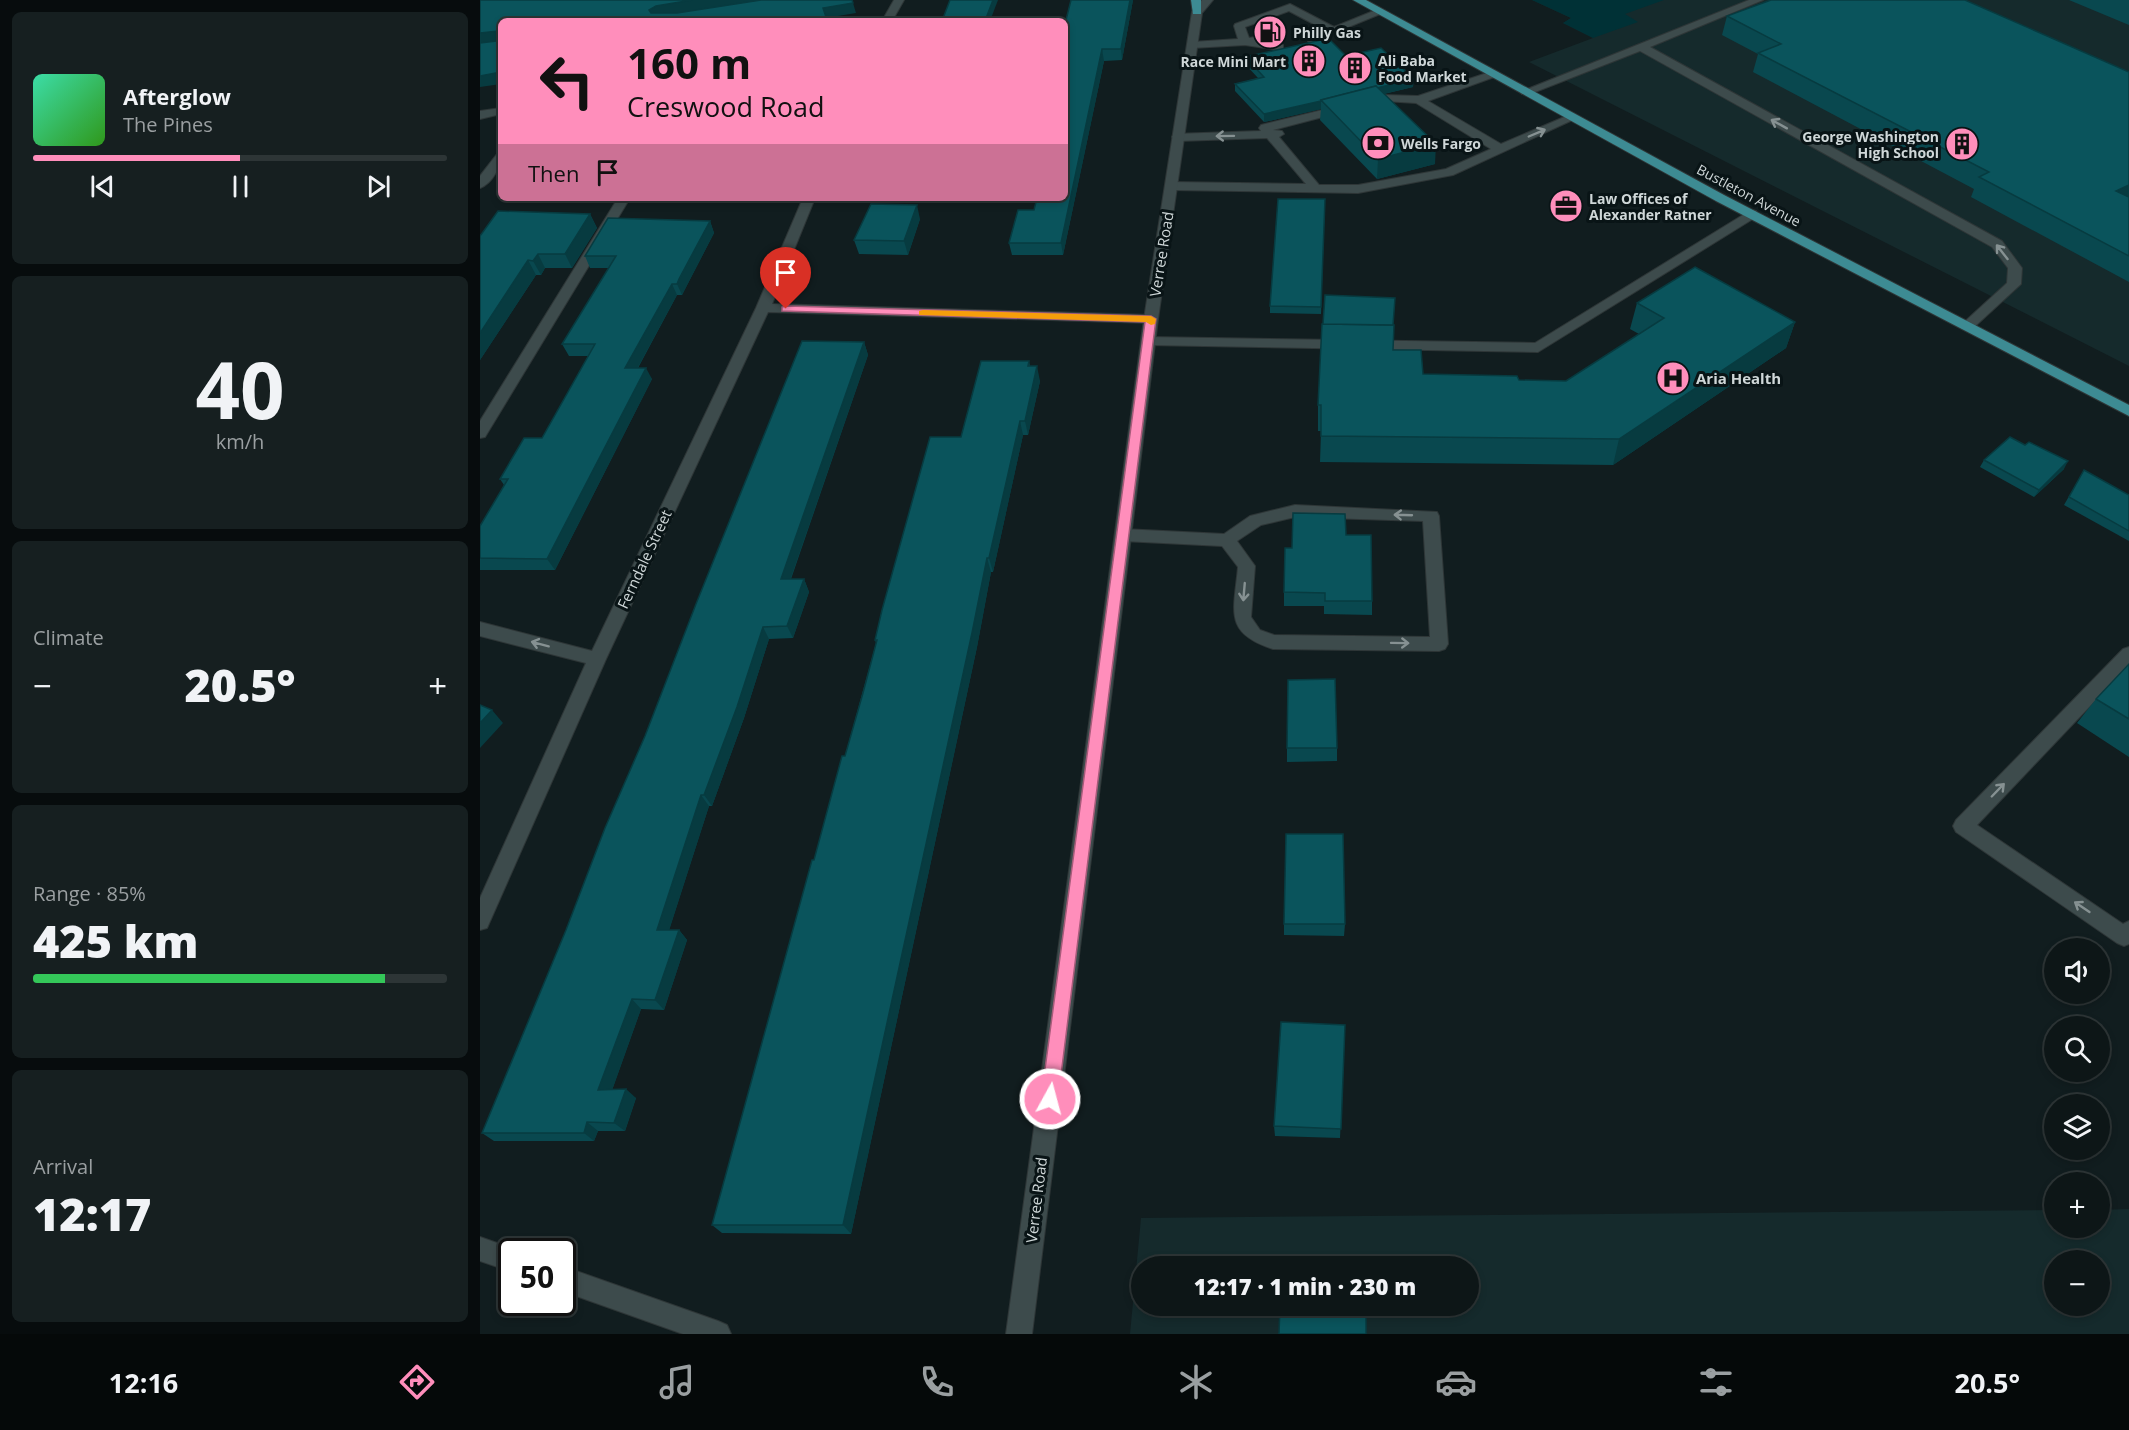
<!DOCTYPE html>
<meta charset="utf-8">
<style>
:root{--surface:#0d1617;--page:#161f20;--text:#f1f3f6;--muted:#9a9fa1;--line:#2d3536;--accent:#ff8ebb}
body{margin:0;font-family:"Open Sans",sans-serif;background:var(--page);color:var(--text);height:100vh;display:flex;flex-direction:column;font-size:22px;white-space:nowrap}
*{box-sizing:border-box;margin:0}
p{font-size:20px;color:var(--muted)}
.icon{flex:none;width:33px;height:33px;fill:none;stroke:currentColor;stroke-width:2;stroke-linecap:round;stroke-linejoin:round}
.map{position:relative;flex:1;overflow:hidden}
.drawer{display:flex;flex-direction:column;gap:12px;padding:12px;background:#070c0d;width:480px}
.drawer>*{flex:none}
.banner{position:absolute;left:18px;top:18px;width:570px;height:183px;border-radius:9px;box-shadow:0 3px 9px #0003,0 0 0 2px var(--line);background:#ff8ebb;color:#111;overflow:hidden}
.fabs{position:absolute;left:1564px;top:938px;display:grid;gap:12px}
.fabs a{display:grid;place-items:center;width:66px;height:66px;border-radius:50%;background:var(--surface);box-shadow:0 3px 9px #0003,0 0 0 2px var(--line);font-size:30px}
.speed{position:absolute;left:18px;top:1238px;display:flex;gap:12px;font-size:30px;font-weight:700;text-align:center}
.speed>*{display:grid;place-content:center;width:78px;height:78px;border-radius:50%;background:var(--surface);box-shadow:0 3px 9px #0003,0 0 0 2px var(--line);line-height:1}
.speed .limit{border:3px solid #111;border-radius:9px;background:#fff;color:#111}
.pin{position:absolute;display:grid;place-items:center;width:51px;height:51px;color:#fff;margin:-62px -26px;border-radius:50% 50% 50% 0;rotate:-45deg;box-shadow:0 0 6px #0007}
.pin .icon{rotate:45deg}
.me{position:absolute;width:66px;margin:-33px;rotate:7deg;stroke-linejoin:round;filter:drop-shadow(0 0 4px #0008)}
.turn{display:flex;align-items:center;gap:21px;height:126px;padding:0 30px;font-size:27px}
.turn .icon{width:78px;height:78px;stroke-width:2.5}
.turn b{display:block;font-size:42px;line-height:51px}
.then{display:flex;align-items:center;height:57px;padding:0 30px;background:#0003;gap:12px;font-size:22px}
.big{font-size:45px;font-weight:800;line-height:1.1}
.drawer .widget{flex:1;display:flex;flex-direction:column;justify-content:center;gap:9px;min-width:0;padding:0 21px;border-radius:9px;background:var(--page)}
.drawer .dial{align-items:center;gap:0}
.dial b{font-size:78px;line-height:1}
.song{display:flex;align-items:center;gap:18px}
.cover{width:72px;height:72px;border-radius:9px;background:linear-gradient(135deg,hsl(160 70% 55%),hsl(110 70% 35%))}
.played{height:6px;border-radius:3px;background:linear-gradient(90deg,var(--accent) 50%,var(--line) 50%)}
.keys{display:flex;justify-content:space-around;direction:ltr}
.heat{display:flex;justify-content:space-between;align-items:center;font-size:33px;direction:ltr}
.charge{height:9px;border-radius:4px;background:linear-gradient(90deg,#34c759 85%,var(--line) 0)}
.trip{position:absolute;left:651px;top:1256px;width:348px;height:60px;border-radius:30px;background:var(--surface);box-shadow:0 3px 9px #0003,0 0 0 2px var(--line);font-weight:800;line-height:60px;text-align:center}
.menu{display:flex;height:96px;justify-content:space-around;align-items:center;background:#050909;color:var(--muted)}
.menu .icon{width:42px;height:42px}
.menu .active{color:var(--accent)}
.menu b{font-size:27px;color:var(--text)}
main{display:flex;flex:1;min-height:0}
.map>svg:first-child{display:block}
.built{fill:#152a2c;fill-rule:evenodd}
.green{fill:#003136}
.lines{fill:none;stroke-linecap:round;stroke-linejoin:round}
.lane-casing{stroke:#2e3637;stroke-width:2}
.street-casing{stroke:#2e3637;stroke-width:2}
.secondary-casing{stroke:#2e3637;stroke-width:2}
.primary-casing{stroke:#2e3637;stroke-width:2}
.lane{fill:#3d4b4c;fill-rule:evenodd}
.street{fill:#3d4b4c;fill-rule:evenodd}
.secondary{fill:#3d4b4c;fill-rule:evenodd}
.primary{fill:#3d8b93;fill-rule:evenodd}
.wall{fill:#09484f}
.shaded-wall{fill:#073b40}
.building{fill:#0a545c;stroke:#073b40;stroke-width:1.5}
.oneway{stroke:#869192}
.route{fill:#ff8ebb;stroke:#a65c7a;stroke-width:1.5}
.slow{fill:#f59e0b}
.labels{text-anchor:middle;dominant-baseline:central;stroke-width:6;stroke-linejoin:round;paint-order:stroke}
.far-poi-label{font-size:14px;font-weight:bold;fill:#cfd7d8;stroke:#091416;text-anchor:start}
.far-street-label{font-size:14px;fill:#cfd7d8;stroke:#091416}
.street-label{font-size:15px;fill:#cfd7d8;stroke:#091416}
.poi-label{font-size:15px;font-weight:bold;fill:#cfd7d8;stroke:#091416;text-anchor:start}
</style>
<main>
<section class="drawer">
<div class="widget">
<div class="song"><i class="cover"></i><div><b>Afterglow</b><p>The Pines</p></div></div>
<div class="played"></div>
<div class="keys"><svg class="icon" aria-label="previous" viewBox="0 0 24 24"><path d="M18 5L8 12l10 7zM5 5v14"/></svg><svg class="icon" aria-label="pause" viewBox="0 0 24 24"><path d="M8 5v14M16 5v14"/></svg><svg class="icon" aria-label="next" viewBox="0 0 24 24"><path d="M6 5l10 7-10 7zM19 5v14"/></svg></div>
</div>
<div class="widget dial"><b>40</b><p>km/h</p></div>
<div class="widget"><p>Climate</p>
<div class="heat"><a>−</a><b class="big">20.5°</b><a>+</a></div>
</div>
<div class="widget"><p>Range · 85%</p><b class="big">425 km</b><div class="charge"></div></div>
<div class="widget"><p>Arrival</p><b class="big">12:17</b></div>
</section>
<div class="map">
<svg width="1649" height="1334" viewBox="0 0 1649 1334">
<rect width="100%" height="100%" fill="#111d1f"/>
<!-- built -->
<g class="built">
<polygon points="1052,0 1649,0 1649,366 1049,62 1113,38 1083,23 1091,18"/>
<path d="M1649 1209V1334H650L661 1218 1575 1210V1227H1620V1210ZM1575 1260H1620V1305H1575ZM662 1266H988V1305H662Z"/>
</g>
<!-- green -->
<polygon class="green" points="1052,0 1184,0 1145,14 1158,22 1113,38 1083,23 1091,18"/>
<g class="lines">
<!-- lane casing -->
<g class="lane-casing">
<g id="lane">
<polygon points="1269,0 1283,0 1170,47 1522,241 1542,268 1541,284 1492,329 1482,329 1480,326 1527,283 1528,268 1512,247 1160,51 1050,94 1042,94 1040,92"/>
<polygon points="810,4 854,27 896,10 905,12 832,42 828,41 828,37 845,30 809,11 765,27 769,38 793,34 793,38 781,41 803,45 803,49 799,50 765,45 712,48 707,45 712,42 758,39 754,26 755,24"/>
<path d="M1013 71 1017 72V76L948 101 1021 144 1089 115 1093 113 1099 117 973 175 878 193 691 190 685 186 691 182 826 184 787 138 698 141 692 137 694 134 781 131 779 128 781 125 904 95 938 96ZM904 101 936 103 1011 149 966 169 878 185H839L799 137 804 134 802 131 793 130Z"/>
<polygon points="138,198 150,198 5,437 0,438 0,421"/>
<polygon points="1271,210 1276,211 1277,214 1276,217 1058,352 668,345 661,341 668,337 1055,343"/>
<path d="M815 505 957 512 959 516 968 644 965 649 959 651 793 649C743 633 754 611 758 567L742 546 643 541 637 539 635 535 637 531 643 529 744 534 770 516ZM815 517 943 521 950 637 794 635 780 630 771 617 775 566 757 541 781 525Z"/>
<polygon points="1649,647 1649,665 1497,825 1643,924 1649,921 1649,944 1644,946 1637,943 1476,832 1473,826 1476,820 1643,649"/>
</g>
</g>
<!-- street casing -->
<g class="street-casing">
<g id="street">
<polygon points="414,0 424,0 412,21 402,21"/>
<polygon points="21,108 21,114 0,119 0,111"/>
<path d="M21 153C21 166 13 183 0 188V176L17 154Z"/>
<polygon points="323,198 335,198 292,304 671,315 678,319 671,323 288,312 126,659 7,928 0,930 0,898 106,663 0,636 0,622 112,651 276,308"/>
<polygon points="0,1237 40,1251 32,1251 32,1272 0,1261"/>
<polygon points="82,1266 238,1321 247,1325 251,1334 203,1334 82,1291"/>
</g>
</g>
<!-- secondary casing -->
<g class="secondary-casing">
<polygon id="secondary" points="722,0 733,0 722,13 678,319 552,1334 526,1334 664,319 712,12"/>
</g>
<!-- primary casing -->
<g class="primary-casing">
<g id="primary">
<polygon points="711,0 721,0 721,14 713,14"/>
<polygon points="873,0 886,0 1244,195 1649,405 1649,416 1236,201"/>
</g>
</g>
<!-- lane -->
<use href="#lane" class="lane"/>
<!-- street -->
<use href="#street" class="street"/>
<!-- secondary -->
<use href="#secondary" class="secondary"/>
<!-- primary -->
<use href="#primary" class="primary"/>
</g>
<!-- wall -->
<g class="wall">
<polygon points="653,0 642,60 624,61 583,255 532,255 529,243 554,210 585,198 585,24"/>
<polygon points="1589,0 1649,0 1649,25"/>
<polygon points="1247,16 1649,72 1649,282 1491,197 1494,189 1273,72 1278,54 1242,35"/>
<polygon points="843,42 866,56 933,87 904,94 955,164 897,179 840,120 841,109 784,122 755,91 755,84 778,78 765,64 765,57"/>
<polygon points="845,200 841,314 790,313 790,306"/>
<polygon points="110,214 117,228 92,268 65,268 61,275 56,275 0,360 0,236"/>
<polygon points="440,219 428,255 379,254 374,240"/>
<polygon points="230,221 234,233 204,291 202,295 197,295 158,368 172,379 75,570 0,570 0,526 24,485 20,479 62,438 108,356 89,356 82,344 129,268 110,268 105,256"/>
<polygon points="1157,303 1315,322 1306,348 1133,465 840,462 841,431 838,431 838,405 913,350 943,374 1039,380 1086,381 1159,334 1150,329"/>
<polygon points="384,342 388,355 311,579 324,579 329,592 313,638 289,639 264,718 232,806 229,806 189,930 199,930 207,940 184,1010 161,1009 132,1090 156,1098 145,1131 118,1131 114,1141 14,1141 2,1133"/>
<polygon points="549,361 550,366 560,381 548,435 543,435 513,572 511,572 497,647 371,1234 242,1233 232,1225 334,860 365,756 396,643 395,640 481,437"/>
<polygon points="1504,460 1584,469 1554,497 1500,467"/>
<polygon points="1600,477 1649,495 1649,541 1584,505"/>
<polygon points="866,535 892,601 892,615 844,614 844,606 804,606 804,592 812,548"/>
<polygon points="1649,664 1649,757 1597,723 1616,699"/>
<polygon points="807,748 857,748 857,761 807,762"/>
<polygon points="804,924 865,924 864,936 804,935"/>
<polygon points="865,1025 860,1138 795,1136 794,1126"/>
</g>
<!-- shaded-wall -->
<g class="shaded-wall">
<polygon points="212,0 281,0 173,21 169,10 176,6"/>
<polygon points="513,0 518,0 510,21 505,21"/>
<polygon points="650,0 653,0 642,60 641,49"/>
<polygon points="373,3 376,13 346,18 343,8"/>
<polygon points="18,31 21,41 0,44 0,33"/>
<polygon points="622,49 624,61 583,255 581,243"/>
<polygon points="21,72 21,84 0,87 0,76"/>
<polygon points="934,79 933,87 847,107 841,101"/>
<polygon points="841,101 841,109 784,122 784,114"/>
<polygon points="956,144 955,164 897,179 898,159"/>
<polygon points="1649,185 1649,199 1636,191"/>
<polygon points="437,205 440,219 428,255 424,241"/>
<polygon points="110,214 117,228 92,268 85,254"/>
<polygon points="230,221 234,233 202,295 197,284"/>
<polygon points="58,254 65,268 61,275 53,261"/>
<polygon points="48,260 56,275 0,360 0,333"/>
<polygon points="192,284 197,295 151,380 145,368"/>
<polygon points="1315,322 1306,348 1133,465 1139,439"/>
<polygon points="384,342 388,355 306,592 301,579"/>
<polygon points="557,366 560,381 548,435 545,421"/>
<polygon points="166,368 172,379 75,570 67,559"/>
<polygon points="540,421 543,435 513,572 509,558"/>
<polygon points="1588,461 1584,469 1554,497 1559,490"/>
<polygon points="507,558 511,572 497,647 371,1234 363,1225"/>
<polygon points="324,579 329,592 313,638 307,626"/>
<polygon points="283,627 289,639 264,718 232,806 224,795"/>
<polygon points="12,710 23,723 0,748 0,723"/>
<polygon points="221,795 229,806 186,940 177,930"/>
<polygon points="199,930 207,940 184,1010 175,1000"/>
<polygon points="152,999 161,1009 129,1099 118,1090"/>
<polygon points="146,1089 156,1098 145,1131 134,1123"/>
<polygon points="107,1122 118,1131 114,1141 104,1133"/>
</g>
<!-- building -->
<g class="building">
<polygon points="0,0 212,0 176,6 169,10 171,13 197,13 281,0 372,0 373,3 343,8 347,20 338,21 21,21 21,72 0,76 0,43 16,41 18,31 0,33"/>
<polygon points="470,0 513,0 505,21 462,21"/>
<polygon points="591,0 650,0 641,49 622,49 581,243 529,243 538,210 554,210 557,198 585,198 585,24"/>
<polygon points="1291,0 1485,0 1649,72 1649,185 1636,191 1649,197 1649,256 1499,177 1509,172 1278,53 1301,44 1247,16"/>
<polygon points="841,40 843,42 851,41 866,56 901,48 934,79 897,88 896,86 841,100 841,101 784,114 755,84 784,77 765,57"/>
<polygon points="896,86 956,144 898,159 841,100"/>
<polygon points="798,199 845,199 841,307 790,306"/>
<polygon points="391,204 437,205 424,241 374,240"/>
<polygon points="18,211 110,214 85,254 58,254 53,261 48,260 0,333 0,236"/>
<polygon points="128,218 230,221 199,279 197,284 192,284 145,368 166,368 67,559 0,558 0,526 28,479 20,479 44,438 62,438 115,344 82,344 136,256 105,256"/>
<polygon points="1215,267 1315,322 1139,439 841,436 841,405 838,405 842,324 914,325 913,350 941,350 943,374 1037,376 1039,380 1086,381 1184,318 1157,303"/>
<polygon points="845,295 915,298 913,325 843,324"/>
<polygon points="322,341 384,342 301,579 324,579 307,626 283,627 257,707 224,795 221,795 177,930 199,930 175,1000 152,999 118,1090 146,1089 134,1123 107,1122 104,1133 2,1133 86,930 125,828 165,736 216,604"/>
<polygon points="501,361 549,361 548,366 557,366 545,421 540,421 509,558 507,558 492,633 363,1225 232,1225 332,860 334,860 362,756 365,756 383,693 397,640 395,640 402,610 450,437 481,437"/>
<polygon points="1530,437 1545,445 1549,442 1588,461 1559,490 1504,460"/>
<polygon points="1604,470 1649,495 1649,531 1589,497"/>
<polygon points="813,513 865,514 866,535 891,535 892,601 845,601 845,593 804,592 805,548 812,548"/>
<polygon points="1649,664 1649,719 1616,699"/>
<polygon points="855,679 857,748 807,748 808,680"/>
<polygon points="0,705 12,710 0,723"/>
<polygon points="806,834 863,834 865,924 804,924"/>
<polygon points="801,1022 865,1025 861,1129 794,1126"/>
<polygon points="801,1257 886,1258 886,1266 801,1266"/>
<polygon points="800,1305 886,1305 886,1334 799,1334"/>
</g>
<!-- one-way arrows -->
<defs><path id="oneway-shaft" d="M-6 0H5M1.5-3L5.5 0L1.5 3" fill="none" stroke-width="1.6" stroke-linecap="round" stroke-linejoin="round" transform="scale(1.5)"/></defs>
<g class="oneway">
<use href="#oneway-shaft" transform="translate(1299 124) rotate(-151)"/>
<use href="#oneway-shaft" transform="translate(1057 133) rotate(-23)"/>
<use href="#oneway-shaft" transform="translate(745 136) rotate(179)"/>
<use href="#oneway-shaft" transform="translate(1522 252) rotate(-128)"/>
<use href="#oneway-shaft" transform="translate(923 515) rotate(-178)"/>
<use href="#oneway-shaft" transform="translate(764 592) rotate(95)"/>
<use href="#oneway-shaft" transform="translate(920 643) rotate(1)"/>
<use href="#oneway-shaft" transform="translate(60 644) rotate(-165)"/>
<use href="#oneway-shaft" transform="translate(1518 790) rotate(-46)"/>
<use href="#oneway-shaft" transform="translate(1602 907) rotate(-146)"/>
</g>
<!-- route -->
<polygon class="route" points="306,306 671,316 676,319 578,1099 576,1105 570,1108 563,1105 561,1099 665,322 302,311 302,307"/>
<!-- slow -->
<polygon class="slow" points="443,310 671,316 676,319 675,324 671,325 666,322 439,315 439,311"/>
<!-- icons -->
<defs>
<g id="fuel-disc" transform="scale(1.725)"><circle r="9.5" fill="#ff8ebb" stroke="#091416"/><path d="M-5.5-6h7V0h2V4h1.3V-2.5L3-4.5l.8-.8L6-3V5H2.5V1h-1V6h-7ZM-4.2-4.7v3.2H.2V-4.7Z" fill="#111"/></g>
<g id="building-disc" transform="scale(1.725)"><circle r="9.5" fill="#ff8ebb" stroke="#091416"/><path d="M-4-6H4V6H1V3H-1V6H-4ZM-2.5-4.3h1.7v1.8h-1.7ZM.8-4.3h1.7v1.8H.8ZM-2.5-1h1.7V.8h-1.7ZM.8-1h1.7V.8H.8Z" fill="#111"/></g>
<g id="bank-disc" transform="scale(1.725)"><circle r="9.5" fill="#ff8ebb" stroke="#091416"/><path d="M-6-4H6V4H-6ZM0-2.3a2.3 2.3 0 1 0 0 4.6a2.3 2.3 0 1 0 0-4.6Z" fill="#111"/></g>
<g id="office-disc" transform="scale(1.725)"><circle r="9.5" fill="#ff8ebb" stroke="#091416"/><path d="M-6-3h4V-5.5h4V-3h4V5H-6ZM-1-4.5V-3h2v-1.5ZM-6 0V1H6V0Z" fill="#111"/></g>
<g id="hospital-disc" transform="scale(1.725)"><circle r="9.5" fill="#ff8ebb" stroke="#091416"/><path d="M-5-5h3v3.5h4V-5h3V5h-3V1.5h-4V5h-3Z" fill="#111"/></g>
</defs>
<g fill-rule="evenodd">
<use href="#fuel-disc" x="790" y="32"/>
<use href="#building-disc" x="829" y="61"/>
<use href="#building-disc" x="875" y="68"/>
<use href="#bank-disc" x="898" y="143"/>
<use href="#building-disc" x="1482" y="144"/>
<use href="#office-disc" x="1086" y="206"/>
<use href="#hospital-disc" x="1193" y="378"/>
</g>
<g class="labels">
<!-- far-poi labels -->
<g class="far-poi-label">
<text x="813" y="32">Philly Gas</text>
<text x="898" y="60">Ali Baba<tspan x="898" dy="16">Food Market</tspan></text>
<text x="806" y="61" text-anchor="end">Race Mini Mart</text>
<text x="1459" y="136" text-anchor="end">George Washington<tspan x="1459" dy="16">High School</tspan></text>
<text x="921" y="143">Wells Fargo</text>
<text x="1109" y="198">Law Offices of<tspan x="1109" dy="16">Alexander Ratner</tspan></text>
</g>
<!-- far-street labels -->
<g class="far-street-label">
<text transform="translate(1269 195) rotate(28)">Bustleton Avenue</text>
</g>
<!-- street labels -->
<g class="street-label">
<text transform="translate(681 254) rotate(-81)">Verree Road</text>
<text transform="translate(164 559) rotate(-65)">Ferndale Street</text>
<text transform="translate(556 1200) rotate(-83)">Verree Road</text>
</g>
<!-- poi labels -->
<g class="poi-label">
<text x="1216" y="378">Aria Health</text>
</g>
</g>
</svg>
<div class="fabs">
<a><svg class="icon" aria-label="sound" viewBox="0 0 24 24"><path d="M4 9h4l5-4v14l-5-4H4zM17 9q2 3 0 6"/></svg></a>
<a><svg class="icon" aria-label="search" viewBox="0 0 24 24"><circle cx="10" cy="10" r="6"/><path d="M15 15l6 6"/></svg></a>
<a><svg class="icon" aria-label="layers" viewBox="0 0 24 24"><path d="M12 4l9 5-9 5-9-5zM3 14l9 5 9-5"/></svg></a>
<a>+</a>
<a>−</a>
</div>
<div class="speed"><div class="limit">50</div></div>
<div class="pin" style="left:306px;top:309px;background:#d93025"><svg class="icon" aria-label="arrive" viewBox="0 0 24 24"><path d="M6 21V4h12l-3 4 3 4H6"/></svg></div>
<svg class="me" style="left:570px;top:1099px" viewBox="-20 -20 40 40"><circle r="17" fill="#ff8ebb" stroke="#fff" stroke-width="3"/><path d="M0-11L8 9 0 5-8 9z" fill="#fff"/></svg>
<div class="trip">12:17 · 1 min · 230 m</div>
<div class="banner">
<div class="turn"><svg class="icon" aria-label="left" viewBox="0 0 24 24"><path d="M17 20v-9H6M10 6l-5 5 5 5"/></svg><div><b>160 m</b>Creswood Road</div></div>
<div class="then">Then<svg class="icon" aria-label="arrive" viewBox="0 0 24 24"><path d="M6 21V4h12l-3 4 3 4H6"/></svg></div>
</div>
</div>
</main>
<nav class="menu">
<b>12:16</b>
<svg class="icon active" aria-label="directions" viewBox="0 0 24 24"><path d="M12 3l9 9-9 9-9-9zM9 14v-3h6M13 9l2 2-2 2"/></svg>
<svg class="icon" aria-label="music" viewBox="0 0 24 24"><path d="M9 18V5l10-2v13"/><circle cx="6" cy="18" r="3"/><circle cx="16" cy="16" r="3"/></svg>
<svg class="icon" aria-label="phone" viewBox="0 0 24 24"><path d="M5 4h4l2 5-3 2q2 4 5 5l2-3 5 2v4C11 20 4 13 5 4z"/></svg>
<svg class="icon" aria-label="climate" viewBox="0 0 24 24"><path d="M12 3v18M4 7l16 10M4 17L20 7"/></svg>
<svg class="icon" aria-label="car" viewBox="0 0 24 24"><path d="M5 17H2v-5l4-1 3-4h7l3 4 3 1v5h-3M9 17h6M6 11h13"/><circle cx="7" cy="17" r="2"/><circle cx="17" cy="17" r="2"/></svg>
<svg class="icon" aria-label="filters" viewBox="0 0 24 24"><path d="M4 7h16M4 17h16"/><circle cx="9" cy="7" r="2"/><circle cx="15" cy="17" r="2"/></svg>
<b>20.5°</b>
</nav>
